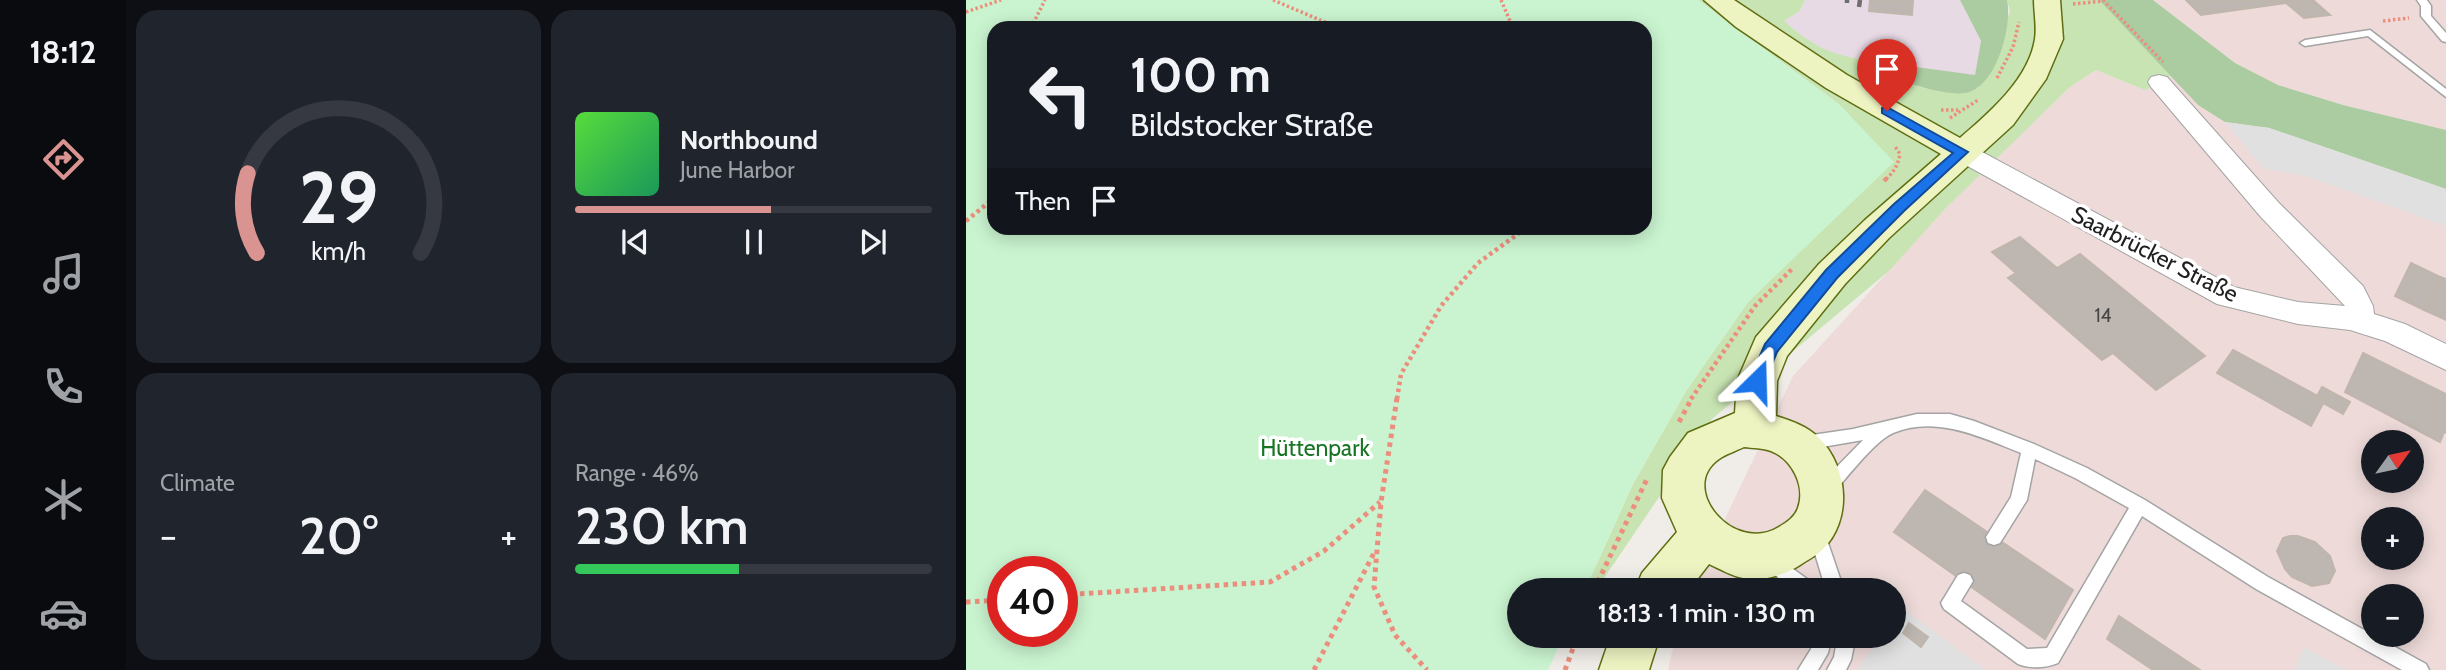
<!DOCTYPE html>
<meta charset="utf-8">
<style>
:root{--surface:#171b24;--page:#20242c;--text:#f1f3f6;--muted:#9ea1a6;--line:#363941;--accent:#d99391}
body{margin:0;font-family:Cabin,sans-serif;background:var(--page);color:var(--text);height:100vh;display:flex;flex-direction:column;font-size:26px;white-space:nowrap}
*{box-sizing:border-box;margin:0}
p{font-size:23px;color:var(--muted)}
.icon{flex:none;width:38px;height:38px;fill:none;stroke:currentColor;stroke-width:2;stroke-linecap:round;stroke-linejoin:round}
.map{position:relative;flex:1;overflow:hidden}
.drawer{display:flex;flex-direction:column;gap:10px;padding:10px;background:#0d0f14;width:840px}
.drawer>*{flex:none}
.guide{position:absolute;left:21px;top:21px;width:665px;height:214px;border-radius:21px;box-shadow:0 4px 18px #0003;background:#171b24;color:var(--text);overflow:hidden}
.needle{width:46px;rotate:57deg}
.fabs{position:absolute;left:1395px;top:430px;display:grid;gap:14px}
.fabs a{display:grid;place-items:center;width:63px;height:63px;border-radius:50%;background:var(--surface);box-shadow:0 4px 18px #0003;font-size:35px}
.speed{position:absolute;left:21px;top:556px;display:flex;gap:14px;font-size:35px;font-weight:700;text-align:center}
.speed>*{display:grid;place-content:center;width:91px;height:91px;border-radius:50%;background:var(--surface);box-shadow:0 4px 18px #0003;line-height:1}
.speed .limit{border:10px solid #d22;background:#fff;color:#111}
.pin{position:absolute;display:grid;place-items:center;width:60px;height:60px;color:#fff;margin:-72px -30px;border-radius:50% 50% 50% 0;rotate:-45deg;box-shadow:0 0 7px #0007}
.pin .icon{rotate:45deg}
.me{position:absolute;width:77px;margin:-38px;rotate:22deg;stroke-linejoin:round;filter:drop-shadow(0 0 5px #0008)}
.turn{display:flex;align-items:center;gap:24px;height:147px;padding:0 28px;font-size:32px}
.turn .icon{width:91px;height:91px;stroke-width:2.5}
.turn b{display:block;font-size:49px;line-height:60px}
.then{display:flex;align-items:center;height:66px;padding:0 28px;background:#0003;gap:14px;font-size:26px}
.big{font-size:52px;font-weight:600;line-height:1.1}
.drawer .tile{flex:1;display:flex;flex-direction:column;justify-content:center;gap:10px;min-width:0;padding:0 24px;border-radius:21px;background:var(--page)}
.drawer .dial{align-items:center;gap:0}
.dial svg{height:182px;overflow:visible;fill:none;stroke:var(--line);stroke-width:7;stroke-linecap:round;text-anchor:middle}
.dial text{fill:var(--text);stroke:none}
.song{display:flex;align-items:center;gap:21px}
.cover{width:84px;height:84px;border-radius:10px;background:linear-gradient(135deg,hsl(110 70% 55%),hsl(150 70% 35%))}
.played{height:7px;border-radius:4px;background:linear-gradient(90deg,var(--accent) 55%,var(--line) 55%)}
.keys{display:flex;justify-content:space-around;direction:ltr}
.heat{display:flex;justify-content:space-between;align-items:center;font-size:38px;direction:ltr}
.charge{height:10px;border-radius:5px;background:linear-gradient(90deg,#34c759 46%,var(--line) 0)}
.drawer .tiles{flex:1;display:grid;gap:10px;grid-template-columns:repeat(2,1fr)}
.trip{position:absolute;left:541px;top:578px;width:399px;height:70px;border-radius:35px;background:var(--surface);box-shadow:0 4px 18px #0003;font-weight:600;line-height:70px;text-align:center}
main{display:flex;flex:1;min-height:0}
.menu{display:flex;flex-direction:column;width:126px;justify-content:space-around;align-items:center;background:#090b0e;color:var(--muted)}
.menu .icon{width:49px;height:49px}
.menu .selected{color:var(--accent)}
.menu b{font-size:32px;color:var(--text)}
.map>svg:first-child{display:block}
.commercial{fill:#eedbd9;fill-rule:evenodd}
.industrial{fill:#e8dae5}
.grass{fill:#c9e4b3}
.forest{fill:#abcba1}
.park{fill:#caf4d0;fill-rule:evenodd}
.parking{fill:#e0e0e0}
.building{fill:#bdb6b1;stroke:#c0b6ac;stroke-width:2}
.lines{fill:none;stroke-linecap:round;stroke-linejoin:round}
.lane-casing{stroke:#a4a4a4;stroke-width:3}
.street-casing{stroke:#a4a4a4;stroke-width:2}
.secondary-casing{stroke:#5f6e11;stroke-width:3}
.path-far2{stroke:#ec8e7d;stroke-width:3.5;stroke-dasharray:2.5 2.5;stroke-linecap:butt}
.path-far1{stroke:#ec8e7d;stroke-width:4.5;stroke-dasharray:3.5 3.5;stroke-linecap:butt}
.path{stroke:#ec8e7d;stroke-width:5;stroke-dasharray:4.5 4.5;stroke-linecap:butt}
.lane{fill:#fff;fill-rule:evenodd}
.street{fill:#fff;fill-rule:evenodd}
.secondary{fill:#eef3c2;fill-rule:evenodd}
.rail{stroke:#6e6e6e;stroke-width:4.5;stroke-dasharray:10 10;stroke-linecap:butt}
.route{fill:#1a73e8;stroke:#114b97;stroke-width:2}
.labels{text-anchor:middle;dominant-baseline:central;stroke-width:7;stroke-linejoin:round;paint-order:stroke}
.number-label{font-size:19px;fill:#474644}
.street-label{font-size:23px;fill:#202020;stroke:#fff}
.park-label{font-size:23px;fill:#187524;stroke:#fff}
</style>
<main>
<nav class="menu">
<b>18:12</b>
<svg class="icon selected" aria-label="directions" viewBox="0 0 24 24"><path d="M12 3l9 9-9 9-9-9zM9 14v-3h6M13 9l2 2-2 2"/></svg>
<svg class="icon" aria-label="music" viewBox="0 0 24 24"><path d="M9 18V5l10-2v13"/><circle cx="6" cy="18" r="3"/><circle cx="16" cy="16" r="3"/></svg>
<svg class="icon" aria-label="phone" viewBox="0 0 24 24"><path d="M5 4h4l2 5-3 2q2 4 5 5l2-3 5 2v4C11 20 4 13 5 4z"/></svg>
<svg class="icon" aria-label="climate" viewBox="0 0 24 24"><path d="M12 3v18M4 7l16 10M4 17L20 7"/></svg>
<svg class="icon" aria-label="car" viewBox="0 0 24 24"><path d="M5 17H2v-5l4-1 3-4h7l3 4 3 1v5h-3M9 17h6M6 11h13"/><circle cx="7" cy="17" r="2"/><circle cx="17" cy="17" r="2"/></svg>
</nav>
<section class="drawer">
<div class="tiles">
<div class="tile dial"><svg viewBox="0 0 100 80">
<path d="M14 69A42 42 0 1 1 86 69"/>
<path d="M14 69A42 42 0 0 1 10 34" stroke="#d99391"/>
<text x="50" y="56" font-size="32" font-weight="700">29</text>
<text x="50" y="72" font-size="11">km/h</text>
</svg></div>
<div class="tile">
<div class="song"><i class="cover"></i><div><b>Northbound</b><p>June Harbor</p></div></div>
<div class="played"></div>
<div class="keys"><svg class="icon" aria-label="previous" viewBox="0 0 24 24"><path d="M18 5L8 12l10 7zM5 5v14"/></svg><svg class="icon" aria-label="pause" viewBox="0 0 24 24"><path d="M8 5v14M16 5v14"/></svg><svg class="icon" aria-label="next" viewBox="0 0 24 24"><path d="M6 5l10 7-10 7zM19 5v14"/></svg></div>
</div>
<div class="tile"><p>Climate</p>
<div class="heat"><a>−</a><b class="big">20°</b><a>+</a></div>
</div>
<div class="tile"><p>Range · 46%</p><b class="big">230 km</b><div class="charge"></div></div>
</div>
</section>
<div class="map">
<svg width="1480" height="670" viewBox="0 0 1480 670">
<rect width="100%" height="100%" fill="#f0ede8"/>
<!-- commercial -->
<g class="commercial">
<polygon points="1187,0 1480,0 1480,130 1377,105 1312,85 1269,63"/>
<path d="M1130 70 1179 90 1205 76 1232 105 1480 189V670H702L710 635H928V590H725L827 376 979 209 1104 87ZM1407 443H1446V481H1407ZM1407 520H1446V558H1407ZM1407 597H1446V635H1407Z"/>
</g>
<!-- industrial -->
<polygon class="industrial" points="839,0 994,0 1015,41 1009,76 874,56 843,43 818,21 834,11"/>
<!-- grass -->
<path class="grass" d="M732 0H839L834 11 818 21C853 51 869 56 913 62V74C942 84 983 99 1012 88L1044 12 1041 0H1133L1205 76 1179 90 1130 70 1104 87 979 209 924 270 746 419 630 590H619L667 484 720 391 782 302 838 247 874 105Z"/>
<!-- forest -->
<g class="forest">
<path d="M994 0H1041C1047 25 1030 89 999 93 979 96 933 81 913 74V62L1009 75 1015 41Z"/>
<polygon points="1133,0 1187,0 1269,63 1312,85 1377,105 1480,130 1480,189 1303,128 1259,122 1232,105"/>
</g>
<!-- park -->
<path class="park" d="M0 0H732L874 105 928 162 782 302 720 391 667 484 619 590H553V635H598L582 670H0ZM28 28H679V228H28ZM37 572H96V632H37Z"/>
<!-- parking -->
<g class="parking">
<polygon points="1259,122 1303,128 1480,189 1480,226 1343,177 1297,168"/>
<polygon points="936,608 1020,670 891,670 916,635 928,635 928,620"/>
<polygon points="1338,647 1380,670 1328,670"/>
</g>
<!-- building -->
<g class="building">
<polygon points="904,0 947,0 946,15 903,11"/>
<polygon points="1220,0 1347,0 1364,15 1338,18 1320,3 1235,15"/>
<polygon points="1054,237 1091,268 1114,254 1239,356 1190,390 1147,353 1136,360 1042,278 1050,273 1026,252"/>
<polygon points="1445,263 1474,277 1458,310 1429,296"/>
<polygon points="1474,277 1480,279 1480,320 1458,310"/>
<polygon points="1267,350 1359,400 1345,426 1251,373"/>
<polygon points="1397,353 1480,394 1480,433 1478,432 1474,442 1379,392"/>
<polygon points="1356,387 1384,402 1377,414 1357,403 1359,400 1351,396"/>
<polygon points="959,490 1107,590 1079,639 928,532"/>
<polygon points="1324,536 1332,536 1349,542 1364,556 1369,571 1363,583 1346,586 1326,577 1319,569 1311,551 1317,538"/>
<polygon points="1153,616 1234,670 1187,670 1141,639"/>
<polygon points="943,623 962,637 955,647 937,633"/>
</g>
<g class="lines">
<!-- lane casing -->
<g class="lane-casing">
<g id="lane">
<polygon points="1451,0 1461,0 1465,6 1465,16 1480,33 1480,42 1476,41 1455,16 1455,6"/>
<polygon points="1404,30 1480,89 1480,97 1402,36 1339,46 1334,43 1339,40"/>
<path d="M951 414H984L1008 421 1068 444 1121 468 1179 500 1302 577 1460 664 1463 670H1436L1290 589 1176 516 1092 663C1081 668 1063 669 1052 664L978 609 975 603 992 575 998 573 1004 575 1007 581 995 601 1061 649 1081 648 1163 508 1109 478 1069 459 1061 500 1034 543 1028 545 1022 543 1020 537 1045 497 1055 453C1015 437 970 415 927 433 910 440 882 476 869 491L863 493 857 491 855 486 857 481 897 440 839 450 834 448 831 443 834 438 839 436 887 429Z"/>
<polygon points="851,526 857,528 859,534 878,590 860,590 843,534 845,528"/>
<polygon points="805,553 848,584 851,590 828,590 799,567 797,561 799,555"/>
<polygon points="848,635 866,635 862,653 852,670 832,670 845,649"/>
<polygon points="872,635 890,635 885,660 880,670 861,670 868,657"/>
</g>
</g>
<!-- street casing -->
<g class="street-casing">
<polygon id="street" points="1193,75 1201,77 1312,202 1397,286 1407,306 1408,314 1439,324 1480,344 1480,370 1419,341 1384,330 1332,324 1251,304 987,158 984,152 987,146 996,144 1005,146 1268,287 1332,302 1379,306 1294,216 1185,87 1182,82 1185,77"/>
</g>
<!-- secondary casing -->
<g class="secondary-casing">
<g id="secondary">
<path d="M738 0H768L881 75 994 138C1023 113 1063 79 1069 39 1071 27 1068 12 1068 0H1094L1097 39 1080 79 1047 125 923 238 879 284 821 356 811 381 810 416C826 421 841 426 853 438 882 467 887 520 856 550 850 556 841 560 834 565 819 575 796 582 777 578 766 576 754 569 743 564L723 590H669L676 573 711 532 696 498 697 470 704 457 722 433 769 413 771 381 790 337 853 264 899 220 975 154 860 88 770 27ZM778 447C786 448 797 448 805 451 826 459 840 486 832 508 829 517 821 522 813 527 768 555 711 488 753 459 760 454 770 451 778 447Z"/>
<polygon points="645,635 694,635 683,670 633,670"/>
</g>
</g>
<!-- path-far2 -->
<g class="path-far2">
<polyline points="307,0 373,28"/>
<polyline points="535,0 547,28"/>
<polyline points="1137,0 1197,62"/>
<polyline points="1107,4 1136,1"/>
<polyline points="0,12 35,0"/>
<polyline points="1417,21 1443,18"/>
<polyline points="65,28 79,0"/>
<polyline points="1031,78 1047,47 1053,22"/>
<polyline points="975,110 992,110"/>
<polyline points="984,118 1012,100"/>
<path d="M920 179C928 172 932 165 934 154L928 145"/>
</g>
<!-- path-far1 -->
<g class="path-far1">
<polyline points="918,181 922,177"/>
<polyline points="0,221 28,198"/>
<polyline points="431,399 435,374 475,306 512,263 560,228"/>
<polyline points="725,399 789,306 828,267"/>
</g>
<!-- path -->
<g class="path">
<polyline points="431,398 415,502 408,587 429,635 461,670"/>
<polyline points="713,422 726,398"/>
<polyline points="628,590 681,479"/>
<polyline points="96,595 304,582 358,551 414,502"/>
<polyline points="0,602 37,600"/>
<polyline points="348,670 409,551"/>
<polyline points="599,670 612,635"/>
</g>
<!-- lane -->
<use href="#lane" class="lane"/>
<!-- street -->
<use href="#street" class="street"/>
<!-- secondary -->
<use href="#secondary" class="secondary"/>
<!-- rail -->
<g class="rail">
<polyline points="881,0 881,3"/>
<polyline points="893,7 894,0"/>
</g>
</g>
<!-- route -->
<polygon class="route" points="921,107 1002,152 938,211 871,278 811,352 797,386 785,386 783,381 799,344 860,270 928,204 987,153 916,113 916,108"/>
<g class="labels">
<!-- number labels -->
<g class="number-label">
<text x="1137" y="315">14</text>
</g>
<!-- street labels -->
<g class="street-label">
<text transform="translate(1189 254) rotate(27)">Saarbrücker Straße</text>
</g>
<!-- park labels -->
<g class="park-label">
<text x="349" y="448">Hüttenpark</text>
</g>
</g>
</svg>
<div class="fabs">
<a><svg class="needle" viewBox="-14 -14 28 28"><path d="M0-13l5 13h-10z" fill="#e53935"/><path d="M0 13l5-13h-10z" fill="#9ea1a6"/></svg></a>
<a>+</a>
<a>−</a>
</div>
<div class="speed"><div class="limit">40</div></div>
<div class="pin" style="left:921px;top:111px;background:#d93025"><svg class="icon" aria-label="arrive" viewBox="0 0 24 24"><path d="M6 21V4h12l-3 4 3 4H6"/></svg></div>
<svg class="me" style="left:791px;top:381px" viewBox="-20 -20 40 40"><path d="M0-17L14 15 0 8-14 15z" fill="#1a73e8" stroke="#fff" stroke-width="4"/></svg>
<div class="trip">18:13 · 1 min · 130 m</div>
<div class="guide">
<div class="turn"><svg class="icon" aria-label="left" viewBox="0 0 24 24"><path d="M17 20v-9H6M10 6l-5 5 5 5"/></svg><div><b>100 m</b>Bildstocker Straße</div></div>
<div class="then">Then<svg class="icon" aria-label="arrive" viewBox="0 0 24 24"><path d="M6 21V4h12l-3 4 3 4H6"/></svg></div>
</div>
</div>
</main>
